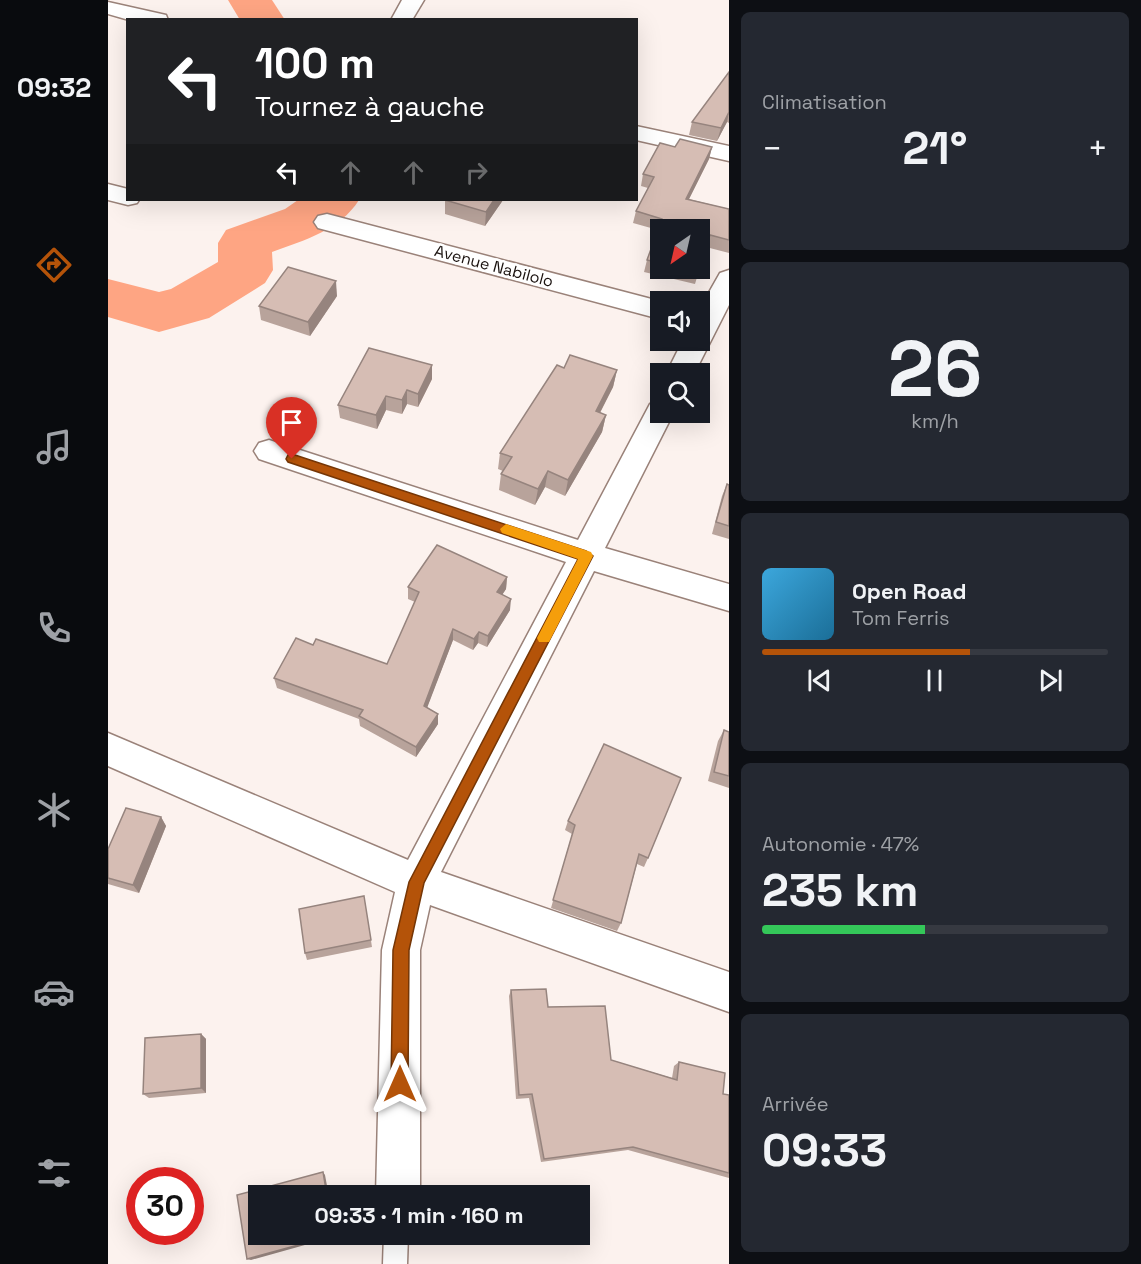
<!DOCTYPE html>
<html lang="fr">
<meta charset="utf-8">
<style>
:root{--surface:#171b24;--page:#242831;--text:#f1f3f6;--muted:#9ea1a6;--line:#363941;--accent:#b45309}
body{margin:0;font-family:"Space Grotesk",sans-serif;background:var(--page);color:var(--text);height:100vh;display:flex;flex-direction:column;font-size:22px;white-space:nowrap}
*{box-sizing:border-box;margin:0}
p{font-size:20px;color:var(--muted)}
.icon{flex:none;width:33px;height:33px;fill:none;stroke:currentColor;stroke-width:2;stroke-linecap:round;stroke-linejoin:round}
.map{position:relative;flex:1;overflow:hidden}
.side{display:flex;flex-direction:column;gap:12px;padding:12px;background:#0d0f14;width:412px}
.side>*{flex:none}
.top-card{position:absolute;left:18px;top:18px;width:512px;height:183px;border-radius:0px;box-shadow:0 6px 24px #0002;background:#202124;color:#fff;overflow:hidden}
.needle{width:39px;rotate:214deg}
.buttons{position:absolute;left:542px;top:219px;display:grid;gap:12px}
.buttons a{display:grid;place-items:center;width:60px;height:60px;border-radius:0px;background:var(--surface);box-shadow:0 6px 24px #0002;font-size:30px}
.speed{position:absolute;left:18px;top:1167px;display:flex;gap:12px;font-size:30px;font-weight:700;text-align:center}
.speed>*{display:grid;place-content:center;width:78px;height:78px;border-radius:50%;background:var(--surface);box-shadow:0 6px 24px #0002;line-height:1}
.speed .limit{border:9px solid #d22;background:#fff;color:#111}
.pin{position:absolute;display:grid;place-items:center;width:51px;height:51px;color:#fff;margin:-62px -26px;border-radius:50% 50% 50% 0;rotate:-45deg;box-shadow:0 0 6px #0007}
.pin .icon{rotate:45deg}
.me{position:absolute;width:66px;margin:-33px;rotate:0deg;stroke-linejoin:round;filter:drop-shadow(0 0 4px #0008)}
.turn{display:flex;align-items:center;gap:21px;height:126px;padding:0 30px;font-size:27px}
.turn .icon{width:78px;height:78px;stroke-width:2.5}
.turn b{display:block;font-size:42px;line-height:51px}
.lanes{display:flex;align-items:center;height:57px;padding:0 30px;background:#0003;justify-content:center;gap:30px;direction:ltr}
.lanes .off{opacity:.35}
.big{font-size:45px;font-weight:600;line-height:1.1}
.side .widget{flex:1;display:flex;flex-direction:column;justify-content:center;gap:9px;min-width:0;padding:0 21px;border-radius:9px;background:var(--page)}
.side .dial{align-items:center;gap:0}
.dial b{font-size:78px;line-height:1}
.song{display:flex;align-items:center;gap:18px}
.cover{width:72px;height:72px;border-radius:9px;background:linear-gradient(135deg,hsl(200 70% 55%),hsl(200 70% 35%))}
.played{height:6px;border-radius:3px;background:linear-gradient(90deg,var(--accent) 60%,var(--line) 60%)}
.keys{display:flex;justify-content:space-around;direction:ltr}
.heat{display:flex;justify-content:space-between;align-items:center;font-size:33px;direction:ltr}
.charge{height:9px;border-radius:4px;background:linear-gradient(90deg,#34c759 47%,var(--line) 0)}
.trip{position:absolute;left:140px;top:1185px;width:342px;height:60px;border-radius:0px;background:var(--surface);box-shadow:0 6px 24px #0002;font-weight:600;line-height:60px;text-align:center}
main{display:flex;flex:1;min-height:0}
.tabs{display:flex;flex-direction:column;width:108px;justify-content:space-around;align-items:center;background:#090b0e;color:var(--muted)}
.tabs .icon{width:42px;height:42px}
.tabs .current{color:var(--accent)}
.tabs b{font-size:27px;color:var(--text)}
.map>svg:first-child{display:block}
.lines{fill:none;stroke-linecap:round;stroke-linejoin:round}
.river{fill:#fea583;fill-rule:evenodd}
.service-casing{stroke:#9a8279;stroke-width:3}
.minor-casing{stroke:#9a8279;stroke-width:3}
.service{fill:#fff;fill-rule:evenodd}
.minor{fill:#fff;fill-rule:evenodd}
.wall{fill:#b8a39b;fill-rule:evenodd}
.shaded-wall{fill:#96847e}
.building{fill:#d6bdb4;stroke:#96847e;stroke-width:1.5}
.route{fill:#b45309;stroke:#753606;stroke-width:1.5}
.slow{fill:#f59e0b}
.labels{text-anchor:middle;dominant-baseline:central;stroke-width:5;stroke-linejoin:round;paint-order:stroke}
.far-street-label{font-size:16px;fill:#1a120f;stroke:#fff}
</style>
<main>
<nav class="tabs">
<b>09:32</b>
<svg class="icon current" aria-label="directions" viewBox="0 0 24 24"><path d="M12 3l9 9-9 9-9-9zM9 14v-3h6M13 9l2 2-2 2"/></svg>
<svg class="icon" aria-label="music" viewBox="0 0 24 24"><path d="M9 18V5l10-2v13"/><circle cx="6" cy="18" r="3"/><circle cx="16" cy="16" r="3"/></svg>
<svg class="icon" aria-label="phone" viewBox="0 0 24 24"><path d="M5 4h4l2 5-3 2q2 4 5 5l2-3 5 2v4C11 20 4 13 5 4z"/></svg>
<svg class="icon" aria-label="climate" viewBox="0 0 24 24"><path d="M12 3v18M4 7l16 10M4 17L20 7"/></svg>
<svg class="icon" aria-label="car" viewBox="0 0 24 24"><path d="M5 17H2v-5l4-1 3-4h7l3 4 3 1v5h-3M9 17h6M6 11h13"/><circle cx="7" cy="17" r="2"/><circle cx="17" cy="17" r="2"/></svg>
<svg class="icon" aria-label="filters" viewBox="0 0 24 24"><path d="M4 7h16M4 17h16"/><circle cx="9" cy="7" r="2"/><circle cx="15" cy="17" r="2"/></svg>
</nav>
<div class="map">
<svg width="621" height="1264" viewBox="0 0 621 1264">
<rect width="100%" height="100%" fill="#fcf2ee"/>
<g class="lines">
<!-- river -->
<g class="river">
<polygon points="120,0 164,0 177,20 132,20"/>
<path d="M190 200H251C232 230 197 240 164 252L165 270 157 283 101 318 51 332 0 317V279L51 292 63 289 110 262V243L118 230 177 209Z"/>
</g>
<!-- service casing -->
<g class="service-casing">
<polygon id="service" points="276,1234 300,1234 299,1264 275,1264"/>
</g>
<!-- minor casing -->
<g class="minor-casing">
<g id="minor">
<polygon points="294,0 316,0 304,20 283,20"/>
<polygon points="0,2 58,15 60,20 21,20 0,14"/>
<polygon points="528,126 621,146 621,161 528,140"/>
<polygon points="0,184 20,189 20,200 31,200 29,203 20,205 0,200"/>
<polygon points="219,214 555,302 552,302 552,319 210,228 206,222 210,216"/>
<polygon points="621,270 621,305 586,374 558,374 575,340 591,340 591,310 612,273"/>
<polygon points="552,401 552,412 566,412 497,548 621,584 621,611 486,571 333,872 621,972 621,1012 322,905 312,950 312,1196 268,1196 274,950 287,892 0,766 0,733 300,860 458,562 151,459 146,451 151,443 161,440 470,540 542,404"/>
</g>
</g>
<!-- service -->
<use href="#service" class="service"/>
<!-- minor -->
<use href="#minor" class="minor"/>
</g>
<!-- wall -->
<g class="wall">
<polygon points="621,72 621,123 619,122 609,141 581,135 584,122"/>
<path d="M604 147 601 159 581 199 621 209V253L598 247 587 284 536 272 539 260 550 230 525 223 528 211 540 188 533 186 535 174ZM552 230 591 268H552Z"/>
<polygon points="337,200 395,200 377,226 337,214"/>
<polygon points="229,296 202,336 153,320 151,306"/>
<polygon points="456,368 509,370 505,387 492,413 498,415 494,432 457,496 437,487 427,505 391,490 393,474 395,471 390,469 392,453"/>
<polygon points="324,379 310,407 299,404 294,414 278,410 269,429 232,418 230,405"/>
<polygon points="619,484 621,485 621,539 604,534 614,496"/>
<polygon points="399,577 398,589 394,595 402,610 379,647 370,643 365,650 345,640 319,707 330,714 330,724 308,757 252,726 251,719 169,688 166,678 205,645 279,664 307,602 300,599 300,587"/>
<polygon points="616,730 621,732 621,788 600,781 610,741"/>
<polygon points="53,817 58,826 31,893 0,884 0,849"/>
<polygon points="460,821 540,858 536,867 529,864 513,923 509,931 443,908 464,834 457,830"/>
<polygon points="256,896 264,947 199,960 197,953"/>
<polygon points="403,990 440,1007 503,1060 564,1078 566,1066 571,1062 615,1094 621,1095 621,1178 520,1150 433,1162 421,1098 408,1099 401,996"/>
<polygon points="93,1034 98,1039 98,1093 41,1098 35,1094"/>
</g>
<!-- shaded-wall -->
<g class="shaded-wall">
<polygon points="621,112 619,122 609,141 613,128"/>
<polygon points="604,147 601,159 575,211 578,199"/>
<polygon points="386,200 395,200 377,226 378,212"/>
<polygon points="228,281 229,296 202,336 200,322"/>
<polygon points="324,365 324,379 310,407 310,394"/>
<polygon points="509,370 505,387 484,428 488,411"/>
<polygon points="299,390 299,404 294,414 294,400"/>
<polygon points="278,396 278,410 269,429 268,415"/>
<polygon points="498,415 494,432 457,496 460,480"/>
<polygon points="440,471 437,487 427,505 430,489"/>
<polygon points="399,577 398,589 388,604 389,592"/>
<polygon points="403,599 402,610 379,647 380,636"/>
<polygon points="345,629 345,640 316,716 316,706"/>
<polygon points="371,632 370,643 365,650 366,639"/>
<polygon points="330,714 330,724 308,757 308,747"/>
<polygon points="53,817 58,826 31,893 25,885"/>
<polygon points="93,1034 98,1039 98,1093 93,1088"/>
<polygon points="215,1172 217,1175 221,1196 219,1196"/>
<polygon points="226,1234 228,1234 229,1236 143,1260 139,1259"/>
</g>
<!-- building -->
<g class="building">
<polygon points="621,72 621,112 613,128 584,122"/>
<polygon points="572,139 604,147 578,199 621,209 621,240 602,235 590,272 575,268 591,268 591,230 552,230 552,263 539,260 554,219 528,211 546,177 535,174 552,143 567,147"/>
<polygon points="337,200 386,200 378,212"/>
<polygon points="180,267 228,281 200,322 151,306"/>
<polygon points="261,348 324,365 310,394 299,390 294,400 278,396 268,415 230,405"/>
<polygon points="462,355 509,370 488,411 498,415 460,480 440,471 430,489 393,474 404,457 392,453 449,365 456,368"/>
<polygon points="619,484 621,485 621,526 608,522"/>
<polygon points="329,545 399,577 389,592 403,599 380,636 371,632 366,639 345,629 316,706 330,714 308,747 251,716 255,710 166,678 188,638 205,645 208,639 279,664 311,592 300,587"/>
<polygon points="616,730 621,732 621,776 606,772"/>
<polygon points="496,744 573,778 540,858 531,854 513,923 445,900 467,825 460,821"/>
<polygon points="18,808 53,817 25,885 0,878 0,849"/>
<polygon points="256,896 263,940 197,953 191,909"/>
<polygon points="438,989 440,1007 497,1006 503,1060 569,1080 571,1062 617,1073 615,1094 621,1095 621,1173 525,1147 436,1159 424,1094 411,1095 403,990"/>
<polygon points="93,1034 93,1088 35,1094 37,1038"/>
<polygon points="215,1172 219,1196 150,1196 150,1234 227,1235 139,1259 129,1195"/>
</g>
<!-- route -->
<polygon class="route" points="184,454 478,551 485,556 316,883 301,950 300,1084 298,1090 292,1093 286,1090 283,1084 285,950 301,882 470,559 180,462 178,459 180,455"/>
<!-- slow -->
<polygon class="slow" points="398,524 483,552 485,556 441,642 431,642 429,638 470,559 394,533 392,529"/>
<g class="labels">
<!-- far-street labels -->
<g class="far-street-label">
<text transform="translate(386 266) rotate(15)">Avenue Nabilolo</text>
</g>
</g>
</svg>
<div class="buttons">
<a><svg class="needle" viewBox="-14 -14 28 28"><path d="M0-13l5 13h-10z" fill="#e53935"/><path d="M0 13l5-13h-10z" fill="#9ea1a6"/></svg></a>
<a><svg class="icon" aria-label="sound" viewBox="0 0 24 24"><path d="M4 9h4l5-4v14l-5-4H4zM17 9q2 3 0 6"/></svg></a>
<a><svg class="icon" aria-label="search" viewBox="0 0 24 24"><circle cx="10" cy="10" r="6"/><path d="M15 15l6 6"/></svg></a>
</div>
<div class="speed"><div class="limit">30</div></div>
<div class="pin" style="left:184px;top:459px;background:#d93025"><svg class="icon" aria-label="arrive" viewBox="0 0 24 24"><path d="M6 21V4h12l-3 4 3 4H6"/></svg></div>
<svg class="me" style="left:292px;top:1084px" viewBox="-20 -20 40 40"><path d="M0-17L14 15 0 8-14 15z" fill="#b45309" stroke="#fff" stroke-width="4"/></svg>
<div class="trip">09:33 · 1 min · 160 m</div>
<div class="top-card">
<div class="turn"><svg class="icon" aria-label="left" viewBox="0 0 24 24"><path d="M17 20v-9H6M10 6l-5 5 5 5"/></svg><div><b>100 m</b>Tournez à gauche</div></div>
<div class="lanes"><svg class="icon" aria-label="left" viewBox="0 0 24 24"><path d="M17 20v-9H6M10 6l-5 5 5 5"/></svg><svg class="icon off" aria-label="ahead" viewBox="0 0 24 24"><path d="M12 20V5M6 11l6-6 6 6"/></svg><svg class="icon off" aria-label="ahead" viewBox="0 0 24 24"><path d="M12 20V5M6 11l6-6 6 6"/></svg><svg class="icon off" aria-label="right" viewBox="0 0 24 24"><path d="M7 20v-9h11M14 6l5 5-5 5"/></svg></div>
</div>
</div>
<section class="side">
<div class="widget"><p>Climatisation</p>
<div class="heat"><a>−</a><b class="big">21°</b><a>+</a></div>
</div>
<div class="widget dial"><b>26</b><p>km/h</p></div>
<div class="widget">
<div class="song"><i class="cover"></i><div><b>Open Road</b><p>Tom Ferris</p></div></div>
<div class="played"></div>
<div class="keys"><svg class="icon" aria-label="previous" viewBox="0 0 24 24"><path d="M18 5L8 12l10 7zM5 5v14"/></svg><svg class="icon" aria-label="pause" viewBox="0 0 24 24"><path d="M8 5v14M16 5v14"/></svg><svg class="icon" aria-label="next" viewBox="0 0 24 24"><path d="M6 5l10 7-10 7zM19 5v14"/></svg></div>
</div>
<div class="widget"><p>Autonomie · 47%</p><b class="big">235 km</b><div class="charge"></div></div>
<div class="widget"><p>Arrivée</p><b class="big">09:33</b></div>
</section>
</main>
